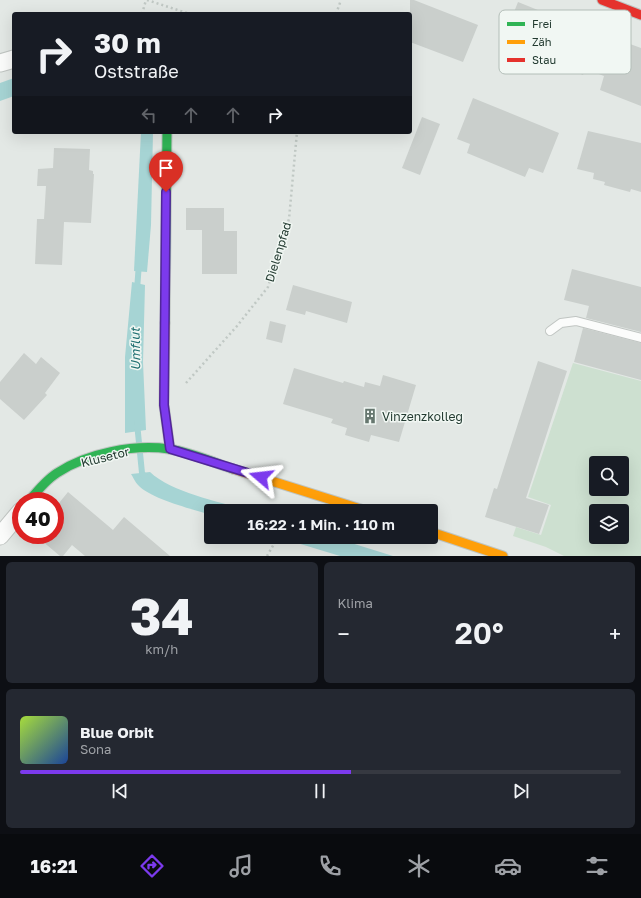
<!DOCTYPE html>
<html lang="de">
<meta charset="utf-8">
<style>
:root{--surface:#171b24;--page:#242831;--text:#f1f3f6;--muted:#9ea1a6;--line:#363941;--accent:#7c3aed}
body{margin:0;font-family:"Golos Text",sans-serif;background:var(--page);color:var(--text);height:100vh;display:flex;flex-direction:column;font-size:15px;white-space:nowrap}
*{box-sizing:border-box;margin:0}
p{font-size:13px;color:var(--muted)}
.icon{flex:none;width:22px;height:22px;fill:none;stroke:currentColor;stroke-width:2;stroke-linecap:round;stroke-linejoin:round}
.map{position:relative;height:556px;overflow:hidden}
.side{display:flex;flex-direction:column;gap:6px;padding:6px;background:#0d0f14;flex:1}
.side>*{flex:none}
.hud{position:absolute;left:12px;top:12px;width:400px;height:122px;border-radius:4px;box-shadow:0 4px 16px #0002;background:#171b24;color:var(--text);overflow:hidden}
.buttons{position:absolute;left:589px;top:456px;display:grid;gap:8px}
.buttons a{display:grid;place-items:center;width:40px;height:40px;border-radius:4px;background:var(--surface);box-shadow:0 4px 16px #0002;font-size:20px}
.speed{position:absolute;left:12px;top:492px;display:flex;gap:8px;font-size:20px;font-weight:700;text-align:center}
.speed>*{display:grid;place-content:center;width:52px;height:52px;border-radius:50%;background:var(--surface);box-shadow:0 4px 16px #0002;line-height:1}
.speed .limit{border:6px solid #d22;background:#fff;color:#111}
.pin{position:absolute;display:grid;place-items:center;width:34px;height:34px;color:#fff;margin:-41px -17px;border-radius:50% 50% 50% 0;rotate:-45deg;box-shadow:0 0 4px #0007}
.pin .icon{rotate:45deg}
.me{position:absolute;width:44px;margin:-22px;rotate:287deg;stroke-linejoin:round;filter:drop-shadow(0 0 3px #0008)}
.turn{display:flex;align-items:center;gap:14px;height:84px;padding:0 16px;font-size:18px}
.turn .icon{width:52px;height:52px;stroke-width:2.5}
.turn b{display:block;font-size:28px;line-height:34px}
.lanes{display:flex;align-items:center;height:38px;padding:0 16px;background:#0003;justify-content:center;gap:20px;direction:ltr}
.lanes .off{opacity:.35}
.big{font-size:30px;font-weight:600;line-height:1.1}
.side .widget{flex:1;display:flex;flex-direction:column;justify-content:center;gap:6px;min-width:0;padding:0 14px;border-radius:6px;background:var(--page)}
.side .dial{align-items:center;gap:0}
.dial b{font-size:52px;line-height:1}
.song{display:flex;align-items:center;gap:12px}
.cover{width:48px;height:48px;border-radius:6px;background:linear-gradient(135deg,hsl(80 70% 55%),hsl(220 70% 35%))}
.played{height:4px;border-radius:2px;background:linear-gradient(90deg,var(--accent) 55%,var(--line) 55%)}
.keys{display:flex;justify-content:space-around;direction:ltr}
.heat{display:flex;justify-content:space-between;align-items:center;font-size:22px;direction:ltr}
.side .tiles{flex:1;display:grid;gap:6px;grid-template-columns:1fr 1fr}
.widget:last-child{grid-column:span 2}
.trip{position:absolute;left:204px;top:504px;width:234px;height:40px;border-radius:4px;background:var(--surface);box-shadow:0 4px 16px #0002;font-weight:600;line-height:40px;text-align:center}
.tabs{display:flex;height:64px;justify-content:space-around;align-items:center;background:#090b0e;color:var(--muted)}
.tabs .icon{width:28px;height:28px}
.tabs .current{color:var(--accent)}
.tabs b{font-size:18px;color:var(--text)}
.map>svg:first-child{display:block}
.green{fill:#cde0d0;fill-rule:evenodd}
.water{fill:#a6d4d4}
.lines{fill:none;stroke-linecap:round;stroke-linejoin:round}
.stream{stroke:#a6d4d4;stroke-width:6}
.building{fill:#cacfcc}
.lane-casing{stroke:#c0c5c2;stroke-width:10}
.street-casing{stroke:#c0c5c2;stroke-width:19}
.fast-casing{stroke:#bfc5c2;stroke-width:11}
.slow-casing{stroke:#bfc5c2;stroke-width:11}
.jam-casing{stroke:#bfc5c2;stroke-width:11}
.path{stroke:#c0c8c4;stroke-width:2.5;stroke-dasharray:2 3;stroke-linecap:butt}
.lane{stroke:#fbfcfb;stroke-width:8}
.street{stroke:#fbfcfb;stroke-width:17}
.fast{stroke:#30b455;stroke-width:9}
.slow{stroke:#ff9f0a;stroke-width:9}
.jam{stroke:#e5322d;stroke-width:9}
.route-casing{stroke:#51269a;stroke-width:10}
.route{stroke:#7c3aed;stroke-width:7}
.labels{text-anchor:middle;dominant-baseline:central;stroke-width:3;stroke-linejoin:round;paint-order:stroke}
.street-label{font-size:12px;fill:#223a30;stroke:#f1f7f3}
.poi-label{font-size:12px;fill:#223a30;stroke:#f1f7f3;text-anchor:start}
.water-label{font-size:13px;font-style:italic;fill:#217172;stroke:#f1f7f3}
.key{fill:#f1f7f3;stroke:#b3beb8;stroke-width:1}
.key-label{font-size:11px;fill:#223a30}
</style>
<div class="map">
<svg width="641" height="556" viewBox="0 0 641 556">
<rect width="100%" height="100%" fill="#e3e8e5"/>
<!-- green -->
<path class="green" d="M573 363 641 381V556H564L546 547 513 536 516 527 541 535 551 505 528 497ZM596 463H622V489H596ZM596 511H622V537H596Z"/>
<!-- water -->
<g class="water">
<polygon points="14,78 14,96 0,101 0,83"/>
<polygon points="141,132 153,132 151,225 147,272 134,271"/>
<polygon points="132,282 145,285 143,362 146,430 125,433 125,357"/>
<path d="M150 472C172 493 221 502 251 511H211V515C192 509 151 499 138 485 135 482 133 477 131 474Z"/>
<polygon points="285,537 332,537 393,556 340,556 284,539"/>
</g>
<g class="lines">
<!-- stream -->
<g class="stream">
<polyline points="137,290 139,263"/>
<polyline points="137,423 142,473 146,478"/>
</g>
</g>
<!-- building -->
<g class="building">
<polygon points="410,0 414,0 478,25 463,62 410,42"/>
<polygon points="518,2 600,35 600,33 641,48 641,106 600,90 604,76 585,69 583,75 558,65 555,74 512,57 516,48 502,42"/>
<polygon points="473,98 559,133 543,173 529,168 525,177 467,153 470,144 457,139"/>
<polygon points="422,117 440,124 420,175 402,168"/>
<polygon points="588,131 641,143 641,192 631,189 630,192 604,185 605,182 593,179 594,173 577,169"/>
<polygon points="54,148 90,149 89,170 93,171 93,174 94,174 91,223 64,222 62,265 35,264 37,219 44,219 46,186 37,186 38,169 53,168"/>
<polygon points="186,208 224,208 224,231 237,231 237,274 202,274 202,230 186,230"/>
<polygon points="572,269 641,287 641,332 586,318 589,306 564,300"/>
<polygon points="293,285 352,302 347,323 306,311 305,315 286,310"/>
<polygon points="270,321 286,325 282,343 266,339"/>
<polygon points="583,328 641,343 641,380 574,362"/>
<polygon points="24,353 36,364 41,357 60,373 45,393 47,395 24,420 0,399 0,382"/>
<polygon points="538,361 567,371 526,498 549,505 539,534 485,517 494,488 497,489"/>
<polygon points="294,368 343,383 344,381 364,387 365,382 380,386 383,375 416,385 399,442 371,435 369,442 345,435 347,428 331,423 333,419 283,404"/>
<polygon points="68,492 113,530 124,517 170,556 85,556 72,545 63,556 60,556 35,535 55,535 55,508"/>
</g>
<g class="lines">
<!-- lane casing -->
<g class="lane-casing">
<polyline id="lane" points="550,331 561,323 576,321 641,338"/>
</g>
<!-- street casing -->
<g class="street-casing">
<g id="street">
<polyline points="0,63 14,59"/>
<polyline points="0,536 21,511"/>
</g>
</g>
<!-- fast casing -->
<g class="fast-casing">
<g id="fast">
<polyline points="165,323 167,132"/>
<path d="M29 501C37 491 46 480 57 473 87 453 134 444 169 449 190 452 213 462 233 469"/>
</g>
</g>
<!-- slow casing -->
<g class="slow-casing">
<g id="slow">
<polyline points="165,323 164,405 170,449"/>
<polyline points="233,469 367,511"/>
<polyline points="431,532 503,556"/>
</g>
</g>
<!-- jam casing -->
<g class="jam-casing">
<polyline id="jam" points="602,0 641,15"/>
</g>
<!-- path -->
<g class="path">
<polyline points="147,0 190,14"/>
<polyline points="142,14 146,0"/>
<polyline points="336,14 341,0"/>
<polyline points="186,383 237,326 268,287 289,219 297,132"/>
<polyline points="267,556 278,537"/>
</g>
<!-- lane -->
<use href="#lane" class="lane"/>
<!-- street -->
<use href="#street" class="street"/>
<!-- fast -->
<use href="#fast" class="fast"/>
<!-- slow -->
<use href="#slow" class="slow"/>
<!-- jam -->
<use href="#jam" class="jam"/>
</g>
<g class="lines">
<!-- route casing -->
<g class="route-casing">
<polyline id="route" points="166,192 164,405 170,449 261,477"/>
</g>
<!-- route -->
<use href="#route" class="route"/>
</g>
<!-- icons -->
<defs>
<g id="building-bare" transform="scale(1.2)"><path d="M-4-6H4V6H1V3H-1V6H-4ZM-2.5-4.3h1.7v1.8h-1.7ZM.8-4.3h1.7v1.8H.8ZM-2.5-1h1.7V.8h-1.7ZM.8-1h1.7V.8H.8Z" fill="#66776f" stroke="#f1f7f3" stroke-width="2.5" paint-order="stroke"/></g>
</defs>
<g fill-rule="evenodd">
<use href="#building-bare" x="370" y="416"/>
</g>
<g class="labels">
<!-- street labels -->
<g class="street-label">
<text transform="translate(278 252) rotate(-73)">Dielenpfad</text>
<text transform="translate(105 457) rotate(-14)">Klusetor</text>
</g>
<!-- poi labels -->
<g class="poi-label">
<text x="382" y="416">Vinzenzkolleg</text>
</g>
<!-- water labels -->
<g class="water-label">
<text transform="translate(135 349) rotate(-91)">Umflut</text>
</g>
</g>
<!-- legend -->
<rect x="499" y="10" width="132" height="64" rx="6" class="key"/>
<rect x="507" y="22" width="18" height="4" fill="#30b455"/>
<rect x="507" y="40" width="18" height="4" fill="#ff9f0a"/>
<rect x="507" y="58" width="18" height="4" fill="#e5322d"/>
<g class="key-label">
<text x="532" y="28">Frei</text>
<text x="532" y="46">Zäh</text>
<text x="532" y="64">Stau</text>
</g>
</svg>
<div class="buttons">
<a><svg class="icon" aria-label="search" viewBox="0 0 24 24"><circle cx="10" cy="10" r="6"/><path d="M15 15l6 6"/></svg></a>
<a><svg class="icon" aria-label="layers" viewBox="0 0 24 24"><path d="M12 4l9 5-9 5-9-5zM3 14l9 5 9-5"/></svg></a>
</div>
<div class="speed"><div class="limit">40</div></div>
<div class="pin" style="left:166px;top:192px;background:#d93025"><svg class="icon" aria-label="arrive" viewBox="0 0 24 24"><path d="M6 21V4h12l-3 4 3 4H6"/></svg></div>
<svg class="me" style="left:261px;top:477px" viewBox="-20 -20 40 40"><path d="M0-17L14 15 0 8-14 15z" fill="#7c3aed" stroke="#fff" stroke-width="4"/></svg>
<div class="trip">16:22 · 1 Min. · 110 m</div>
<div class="hud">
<div class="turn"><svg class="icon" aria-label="right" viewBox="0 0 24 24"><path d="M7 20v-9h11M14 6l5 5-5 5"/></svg><div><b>30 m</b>Oststraße</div></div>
<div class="lanes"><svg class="icon off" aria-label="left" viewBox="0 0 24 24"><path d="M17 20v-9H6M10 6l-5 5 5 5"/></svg><svg class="icon off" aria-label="ahead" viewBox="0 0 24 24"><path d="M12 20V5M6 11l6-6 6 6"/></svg><svg class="icon off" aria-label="ahead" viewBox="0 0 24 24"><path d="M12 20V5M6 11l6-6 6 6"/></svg><svg class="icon" aria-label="right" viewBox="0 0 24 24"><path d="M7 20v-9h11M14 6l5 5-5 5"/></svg></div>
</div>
</div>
<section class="side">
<div class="tiles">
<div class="widget dial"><b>34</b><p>km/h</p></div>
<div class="widget"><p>Klima</p>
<div class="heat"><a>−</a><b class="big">20°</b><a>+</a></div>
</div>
<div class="widget">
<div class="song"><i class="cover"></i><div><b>Blue Orbit</b><p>Sona</p></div></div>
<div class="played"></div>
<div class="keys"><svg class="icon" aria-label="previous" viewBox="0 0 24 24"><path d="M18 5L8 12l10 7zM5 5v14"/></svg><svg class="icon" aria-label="pause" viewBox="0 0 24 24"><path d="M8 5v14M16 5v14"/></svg><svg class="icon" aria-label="next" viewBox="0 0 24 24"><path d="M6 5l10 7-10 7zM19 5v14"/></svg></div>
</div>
</div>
</section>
<nav class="tabs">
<b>16:21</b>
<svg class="icon current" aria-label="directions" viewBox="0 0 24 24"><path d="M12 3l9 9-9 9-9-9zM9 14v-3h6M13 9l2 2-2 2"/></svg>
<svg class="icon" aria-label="music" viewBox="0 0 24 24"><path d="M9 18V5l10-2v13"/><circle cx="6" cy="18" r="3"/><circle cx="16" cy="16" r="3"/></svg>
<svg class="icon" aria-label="phone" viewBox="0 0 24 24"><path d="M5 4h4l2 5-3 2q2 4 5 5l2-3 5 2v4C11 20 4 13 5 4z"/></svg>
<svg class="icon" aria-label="climate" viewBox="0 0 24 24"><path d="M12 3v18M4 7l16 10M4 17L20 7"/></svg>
<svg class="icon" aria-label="car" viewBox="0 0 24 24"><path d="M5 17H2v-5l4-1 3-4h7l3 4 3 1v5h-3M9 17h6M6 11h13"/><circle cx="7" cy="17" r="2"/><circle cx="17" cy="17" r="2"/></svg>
<svg class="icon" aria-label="filters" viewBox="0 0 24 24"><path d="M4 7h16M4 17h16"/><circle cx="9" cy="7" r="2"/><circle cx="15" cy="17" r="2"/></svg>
</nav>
